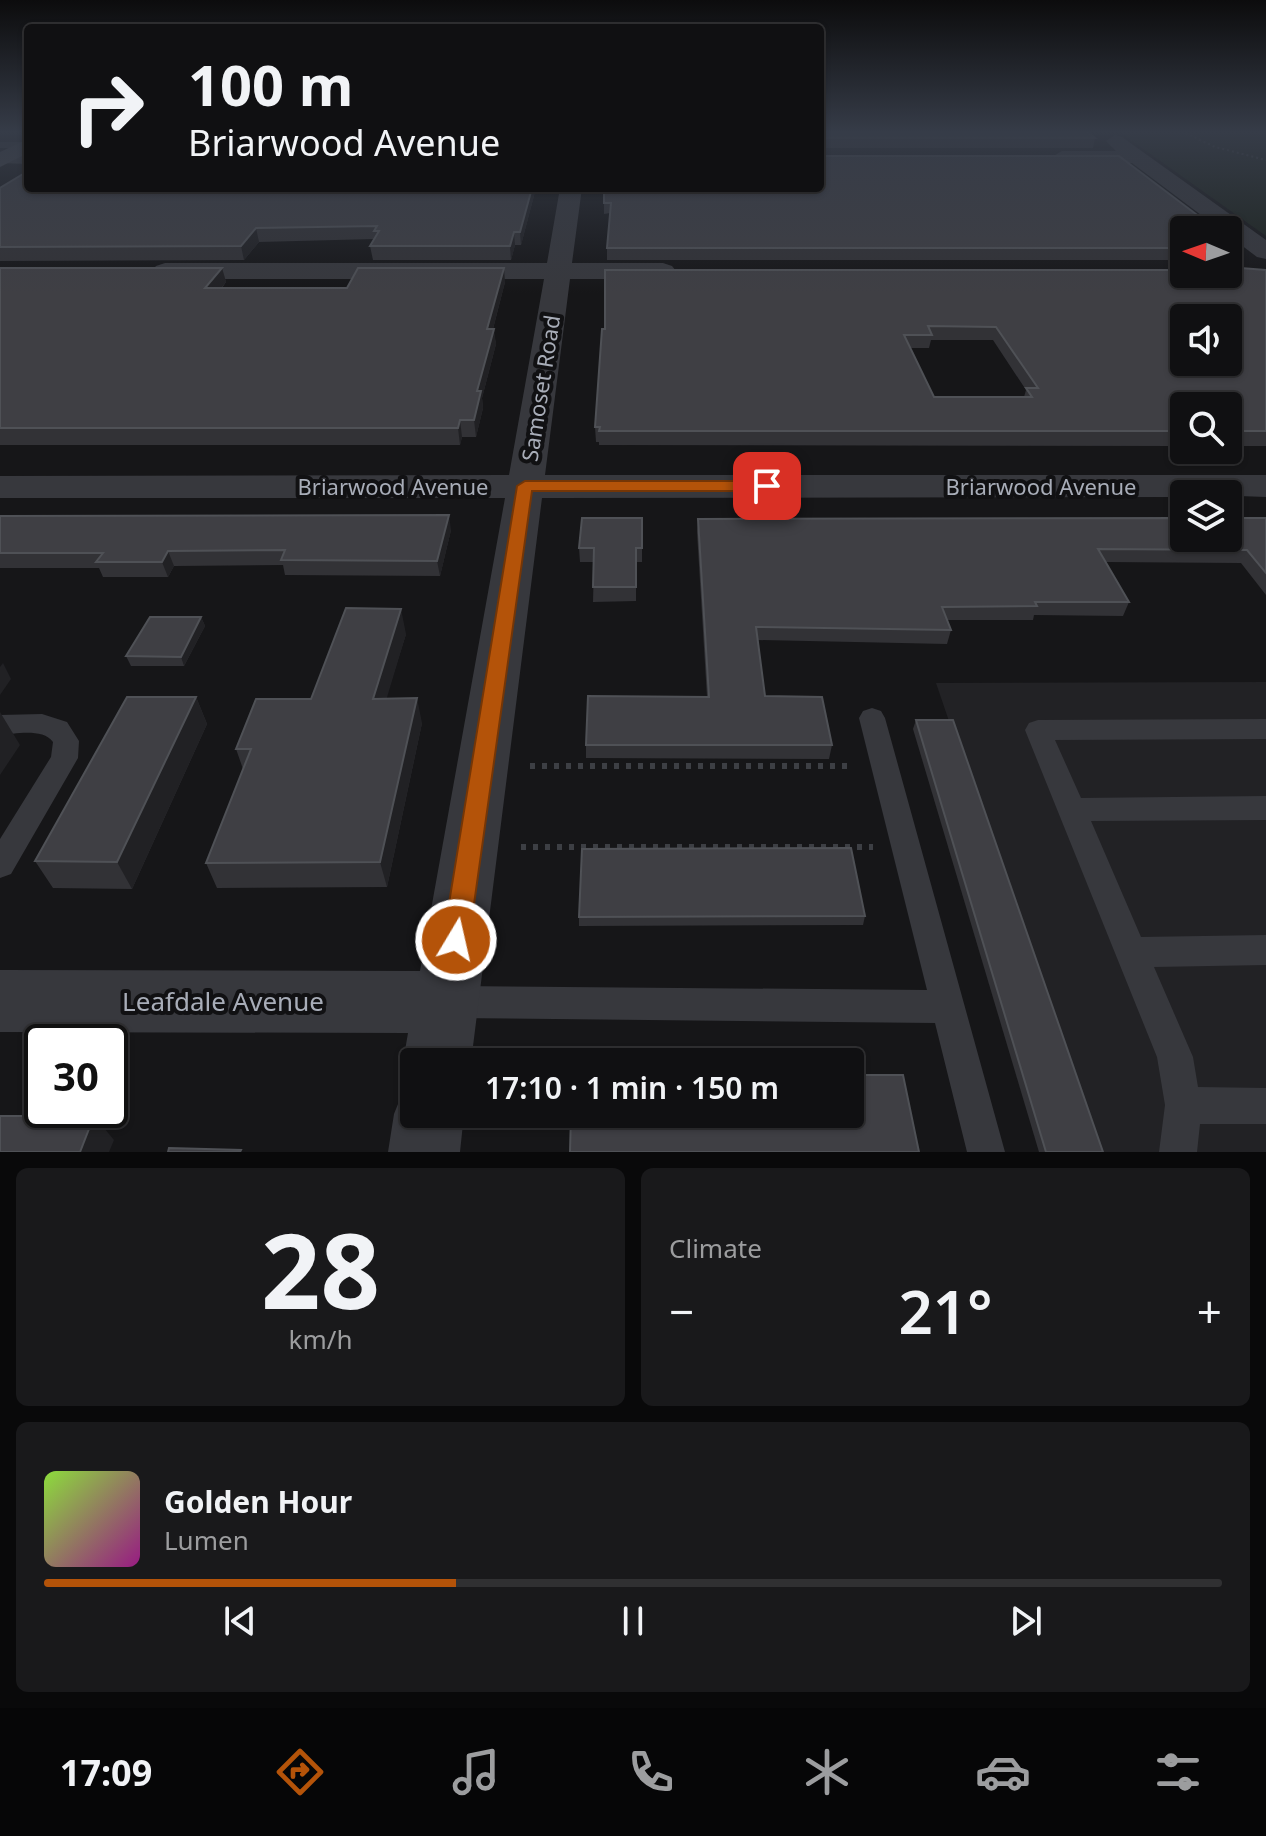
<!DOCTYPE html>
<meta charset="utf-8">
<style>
:root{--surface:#101012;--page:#19191b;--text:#f1f3f6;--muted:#9c9d9f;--line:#303032;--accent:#b45309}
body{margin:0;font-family:"Noto Sans",sans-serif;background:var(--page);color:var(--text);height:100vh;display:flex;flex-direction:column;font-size:30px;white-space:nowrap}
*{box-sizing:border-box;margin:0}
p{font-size:26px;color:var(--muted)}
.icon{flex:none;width:44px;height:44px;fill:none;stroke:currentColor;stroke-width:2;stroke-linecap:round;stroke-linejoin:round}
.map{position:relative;height:1152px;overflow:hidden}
.details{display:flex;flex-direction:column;gap:16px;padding:16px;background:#09090a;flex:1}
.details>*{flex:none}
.top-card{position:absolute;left:24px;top:24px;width:800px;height:168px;border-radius:8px;box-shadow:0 2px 6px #0004,0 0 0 2px var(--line);background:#101012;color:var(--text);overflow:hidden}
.needle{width:52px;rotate:272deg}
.tools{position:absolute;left:1170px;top:216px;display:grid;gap:16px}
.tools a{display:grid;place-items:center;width:72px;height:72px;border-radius:8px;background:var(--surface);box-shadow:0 2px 6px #0004,0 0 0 2px var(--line);font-size:40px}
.speed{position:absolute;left:24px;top:1024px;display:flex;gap:16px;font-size:40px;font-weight:700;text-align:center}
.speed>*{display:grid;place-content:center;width:104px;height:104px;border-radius:50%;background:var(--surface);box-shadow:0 2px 6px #0004,0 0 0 2px var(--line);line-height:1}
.speed .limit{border:4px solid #111;border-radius:12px;background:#fff;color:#111}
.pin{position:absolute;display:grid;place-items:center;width:68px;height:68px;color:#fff;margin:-34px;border-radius:16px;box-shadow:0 4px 12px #0006}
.me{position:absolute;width:88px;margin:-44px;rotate:9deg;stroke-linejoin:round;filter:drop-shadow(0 0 6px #0008)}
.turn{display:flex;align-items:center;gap:28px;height:168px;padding:0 32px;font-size:36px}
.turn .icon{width:104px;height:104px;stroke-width:2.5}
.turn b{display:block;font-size:56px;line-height:68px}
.big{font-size:60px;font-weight:600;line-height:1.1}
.details .card{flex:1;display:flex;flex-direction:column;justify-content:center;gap:12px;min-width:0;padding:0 28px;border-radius:12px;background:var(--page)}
.details .dial{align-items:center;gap:0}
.dial b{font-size:104px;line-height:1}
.song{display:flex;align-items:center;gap:24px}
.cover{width:96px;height:96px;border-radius:12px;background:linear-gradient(135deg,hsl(90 70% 55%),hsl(310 70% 35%))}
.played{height:8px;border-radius:4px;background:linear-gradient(90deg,var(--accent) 35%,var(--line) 35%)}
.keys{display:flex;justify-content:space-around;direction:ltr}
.heat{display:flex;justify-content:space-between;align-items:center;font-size:44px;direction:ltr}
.details .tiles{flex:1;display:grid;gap:16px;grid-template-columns:1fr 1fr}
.card:last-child{grid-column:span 2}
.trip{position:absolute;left:400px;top:1048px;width:464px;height:80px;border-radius:8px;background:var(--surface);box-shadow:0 2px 6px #0004,0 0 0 2px var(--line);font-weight:600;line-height:80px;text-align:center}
.dock{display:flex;height:128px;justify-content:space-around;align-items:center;background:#060607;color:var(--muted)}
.dock .icon{width:56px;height:56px}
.dock .current{color:var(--accent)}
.dock b{font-size:36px;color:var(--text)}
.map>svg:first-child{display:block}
.built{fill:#222225}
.green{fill:#1c231d}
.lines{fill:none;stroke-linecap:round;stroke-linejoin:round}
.path-far1{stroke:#3d3f44;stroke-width:2;stroke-dasharray:2 3;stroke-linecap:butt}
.path{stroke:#3d3f44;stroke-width:6;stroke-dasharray:5 7;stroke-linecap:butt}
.service{fill:#37383d;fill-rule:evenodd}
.minor{fill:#37383d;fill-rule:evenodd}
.secondary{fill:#45474d;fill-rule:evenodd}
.wall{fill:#323236;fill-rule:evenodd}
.shaded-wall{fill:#212124}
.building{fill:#3f3f44;stroke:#4f5156;stroke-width:2;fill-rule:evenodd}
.route{fill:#b45309;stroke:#753606;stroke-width:2}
.labels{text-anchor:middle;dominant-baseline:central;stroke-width:8;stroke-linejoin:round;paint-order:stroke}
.street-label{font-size:22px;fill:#a8adb8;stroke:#111113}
.near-street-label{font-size:26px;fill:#a8adb8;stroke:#111113}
</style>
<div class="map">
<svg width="1266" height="1152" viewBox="0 0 1266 1152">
<rect width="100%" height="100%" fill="#161618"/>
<!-- built -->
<polygon class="built" points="1266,682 1266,1152 1096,1152 936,683"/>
<!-- green -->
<polygon class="green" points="1118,131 1266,131 1266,236"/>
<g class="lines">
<!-- path-far1 -->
<polyline class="path-far1" points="1181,131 1215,147 1266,160"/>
<!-- path -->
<g class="path">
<polyline points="530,766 852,766"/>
<polyline points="521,847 873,847"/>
</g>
<!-- service -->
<g class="service">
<rect x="0" y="142" width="28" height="6"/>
<polygon points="872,708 881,711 885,718 1005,1152 967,1152 935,1023 452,1018 440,1014 435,1002 440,990 452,986 927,990 859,718 863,711"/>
<path d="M42 714 67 722 79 741 78 758 11 874 0 878V839L51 757 53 742C43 728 15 734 0 735V715Z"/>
<polygon points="1266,719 1266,739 1055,740 1081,798 1266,796 1266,820 1091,821 1141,937 1266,935 1266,965 1154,967 1193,1057 1198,1087 1266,1088 1266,1124 1200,1124 1197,1152 1159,1152 1165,1105 1157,1057 1025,730 1029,723 1038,720"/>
</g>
<!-- minor -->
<g class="minor">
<polygon points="1115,135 1122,137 1266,240 1266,259 1257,257 1228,235 1228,230 1221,230 1132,163 1062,163 1052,157 1062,151 1116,151 1106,141"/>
<polygon points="28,152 28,164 0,163 0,153"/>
<polygon points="560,188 582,188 572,263 663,263 672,266 676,271 672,276 663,279 570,279 545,475 1266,475 1266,497 1184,494 1184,497 542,498 471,1062 414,1062 414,1114 464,1114 460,1152 388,1152 394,1114 404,1089 413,1085 403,1062 408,1033 0,1032 0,970 420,971 505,498 0,498 0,476 509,475 544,279 165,279 156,276 152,271 156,266 165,263 547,263"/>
</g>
<!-- secondary -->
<polygon class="secondary" points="28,139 28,153 0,167 0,152"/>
</g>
<!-- wall -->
<g class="wall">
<polygon points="820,131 1095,138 1093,148 820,148"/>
<polygon points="821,156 1184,230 1184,260 607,260 607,248 610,213 604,214 604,188"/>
<polygon points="0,188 536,188 521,245 515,245 511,260 373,260 370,246 374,239 259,242 244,260 0,261"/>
<polygon points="1228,238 1241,248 1237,260 1229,261 1228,263"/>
<polygon points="0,268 222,268 226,282 222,288 347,288 505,282 493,329 496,344 482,398 483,408 476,437 462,437 460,445 0,445"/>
<path d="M1266 270V446H1228V406H1184V446L599 445V442H596L595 427 602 329ZM931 340H993L1026 390 1024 397H934L910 348H929Z"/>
<polygon points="0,516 451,530 440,576 285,575 283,565 174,566 168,577 103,577 99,568 0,568"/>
<polygon points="642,518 642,562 636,562 636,601 593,602 594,562 580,562 579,548"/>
<polygon points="1266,518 1266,595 1241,563 1105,562 1129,602 1123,616 1034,615 1033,620 947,620 951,630 947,644 758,640 765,696 832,745 829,759 586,758 586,745 707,697 697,532 698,519"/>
<polygon points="201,617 205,626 184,666 131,666 126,656"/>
<polygon points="406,634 386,698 422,723 387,887 217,888 206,863 243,769 236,749"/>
<polygon points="196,697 207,724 132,889 53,888 35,861"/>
<polygon points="916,720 1103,1152 1039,1152 913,729"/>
<polygon points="865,916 863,925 579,926 579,917"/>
</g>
<!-- shaded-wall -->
<g class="shaded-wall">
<polygon points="532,188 536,188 521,245 520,232"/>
<polygon points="256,228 259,242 244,260 241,246"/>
<polygon points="514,232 515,245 511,260 510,246"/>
<polygon points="222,268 226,282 210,302 205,288"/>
<polygon points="504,268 505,282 489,344 487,329"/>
<polygon points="494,329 496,344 482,398 483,408 476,437 474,420 477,391"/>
<polygon points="460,420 462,437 460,445 458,428"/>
<polygon points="449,515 451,530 440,576 437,561"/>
<polygon points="168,551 174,566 168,577 162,562"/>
<polygon points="401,609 406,634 379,724 373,699"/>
<polygon points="201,617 205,626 184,666 181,657"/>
<polygon points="3,663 11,679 0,695 0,667"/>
<polygon points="196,697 207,724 132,889 117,862"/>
<polygon points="417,698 422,723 387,887 380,862"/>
<polygon points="0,712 20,745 0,775"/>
<polygon points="94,1116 114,1140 109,1152 80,1152"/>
</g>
<!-- building -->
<g class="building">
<polygon points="820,131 1086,131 1095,138 821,138 820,144"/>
<polygon points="820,155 821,156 1119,156 1217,230 1184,230 1184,248 607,248 611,203 604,203 604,188 820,188"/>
<polygon points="28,171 28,188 532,188 520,232 514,232 510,246 370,246 379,231 374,231 377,226 256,228 241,246 0,247 0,188"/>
<polygon points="1228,238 1241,248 1230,249 1230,259 1228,259"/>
<path d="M1228 267 1266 270V431H1228V406H1184V431H599L600 427H595L602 329H605V270H1184V274H1228ZM1184 318H1228V362H1184ZM928 326 996 327 1038 388H1026L1032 397H934L904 335H932Z"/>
<polygon points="0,268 222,268 205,288 347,288 358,268 504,268 487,329 494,329 477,391 481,391 474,420 460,420 458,428 0,428"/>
<polygon points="449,515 437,561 281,560 285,550 168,551 162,562 96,562 103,553 0,553 0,516"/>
<polygon points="582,518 642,518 642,548 636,548 636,587 593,587 594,548 579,548"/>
<polygon points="1184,518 1184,538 1228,538 1228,518 1266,518 1266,573 1247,550 1098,549 1129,602 1035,602 1037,606 942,607 951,630 756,627 765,696 822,697 832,745 586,745 588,696 709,697 698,519"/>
<polygon points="346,608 401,609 373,699 417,698 380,862 206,863 251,749 236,749 256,699 311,699"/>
<polygon points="150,617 201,617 181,657 126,656"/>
<polygon points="127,697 196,697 117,862 35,861"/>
<polygon points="916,720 953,720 1103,1152 1046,1152"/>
<polygon points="851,848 865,916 579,917 582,849"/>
<polygon points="850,1075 903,1075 919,1152 570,1152 571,1114 850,1114"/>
<polygon points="0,1116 94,1116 80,1152 0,1152"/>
<polygon points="169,1148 241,1150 240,1152 168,1152"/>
</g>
<!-- sky -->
<linearGradient id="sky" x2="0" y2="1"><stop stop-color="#0c0c0d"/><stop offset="0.45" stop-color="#363c48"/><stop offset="1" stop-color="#363c48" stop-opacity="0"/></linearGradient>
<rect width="1266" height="293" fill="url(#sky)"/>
<!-- route -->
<polygon class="route" points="525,481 767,481 775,486 767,491 532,491 469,940 465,948 456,952 447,948 443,940 517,486"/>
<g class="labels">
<!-- street labels -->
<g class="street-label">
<text transform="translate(540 388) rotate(-81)">Samoset Road</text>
<text x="393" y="486">Briarwood Avenue</text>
<text x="1041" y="486">Briarwood Avenue</text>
</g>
<!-- near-street labels -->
<g class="near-street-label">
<text x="223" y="1001">Leafdale Avenue</text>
</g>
</g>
</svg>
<div class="tools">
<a><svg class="needle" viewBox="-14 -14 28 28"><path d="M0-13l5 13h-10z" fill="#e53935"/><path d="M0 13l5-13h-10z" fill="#9c9d9f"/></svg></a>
<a><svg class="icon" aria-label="sound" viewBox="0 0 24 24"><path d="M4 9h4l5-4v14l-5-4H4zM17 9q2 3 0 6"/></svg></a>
<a><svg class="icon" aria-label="search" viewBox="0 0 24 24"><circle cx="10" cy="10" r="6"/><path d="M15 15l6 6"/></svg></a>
<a><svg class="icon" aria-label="layers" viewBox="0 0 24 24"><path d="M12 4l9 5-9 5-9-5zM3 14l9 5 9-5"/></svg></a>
</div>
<div class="speed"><div class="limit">30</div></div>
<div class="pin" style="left:767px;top:486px;background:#d93025"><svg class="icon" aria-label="arrive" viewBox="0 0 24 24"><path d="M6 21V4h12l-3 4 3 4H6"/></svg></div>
<svg class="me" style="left:456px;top:940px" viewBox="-20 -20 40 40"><circle r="17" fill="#b45309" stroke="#fff" stroke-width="3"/><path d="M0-11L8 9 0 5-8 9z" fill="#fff"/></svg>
<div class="trip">17:10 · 1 min · 150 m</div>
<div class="top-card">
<div class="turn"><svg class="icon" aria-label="right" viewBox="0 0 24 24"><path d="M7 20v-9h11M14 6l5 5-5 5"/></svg><div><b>100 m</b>Briarwood Avenue</div></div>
</div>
</div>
<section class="details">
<div class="tiles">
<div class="card dial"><b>28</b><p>km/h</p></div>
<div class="card"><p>Climate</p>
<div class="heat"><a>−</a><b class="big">21°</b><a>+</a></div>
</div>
<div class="card">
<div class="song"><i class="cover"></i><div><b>Golden Hour</b><p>Lumen</p></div></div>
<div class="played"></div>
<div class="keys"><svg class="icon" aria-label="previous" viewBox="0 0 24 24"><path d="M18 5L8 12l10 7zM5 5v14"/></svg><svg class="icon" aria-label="pause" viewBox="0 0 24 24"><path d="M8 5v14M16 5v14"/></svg><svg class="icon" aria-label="next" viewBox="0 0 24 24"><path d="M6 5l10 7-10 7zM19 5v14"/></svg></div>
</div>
</div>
</section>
<nav class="dock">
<b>17:09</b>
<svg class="icon current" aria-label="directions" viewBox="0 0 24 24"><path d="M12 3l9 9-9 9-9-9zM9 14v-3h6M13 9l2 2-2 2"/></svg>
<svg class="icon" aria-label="music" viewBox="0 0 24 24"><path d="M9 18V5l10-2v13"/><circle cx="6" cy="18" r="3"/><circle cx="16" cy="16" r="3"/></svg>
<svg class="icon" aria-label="phone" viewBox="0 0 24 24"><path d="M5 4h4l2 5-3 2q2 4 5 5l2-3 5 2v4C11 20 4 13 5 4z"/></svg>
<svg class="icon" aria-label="climate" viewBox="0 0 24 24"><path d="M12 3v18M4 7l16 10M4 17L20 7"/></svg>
<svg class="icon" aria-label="car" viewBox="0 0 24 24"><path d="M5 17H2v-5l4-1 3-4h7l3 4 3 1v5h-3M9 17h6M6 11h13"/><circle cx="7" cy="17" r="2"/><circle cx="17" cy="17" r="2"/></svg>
<svg class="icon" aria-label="filters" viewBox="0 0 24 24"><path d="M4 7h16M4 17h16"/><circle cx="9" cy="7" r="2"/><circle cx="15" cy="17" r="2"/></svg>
</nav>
